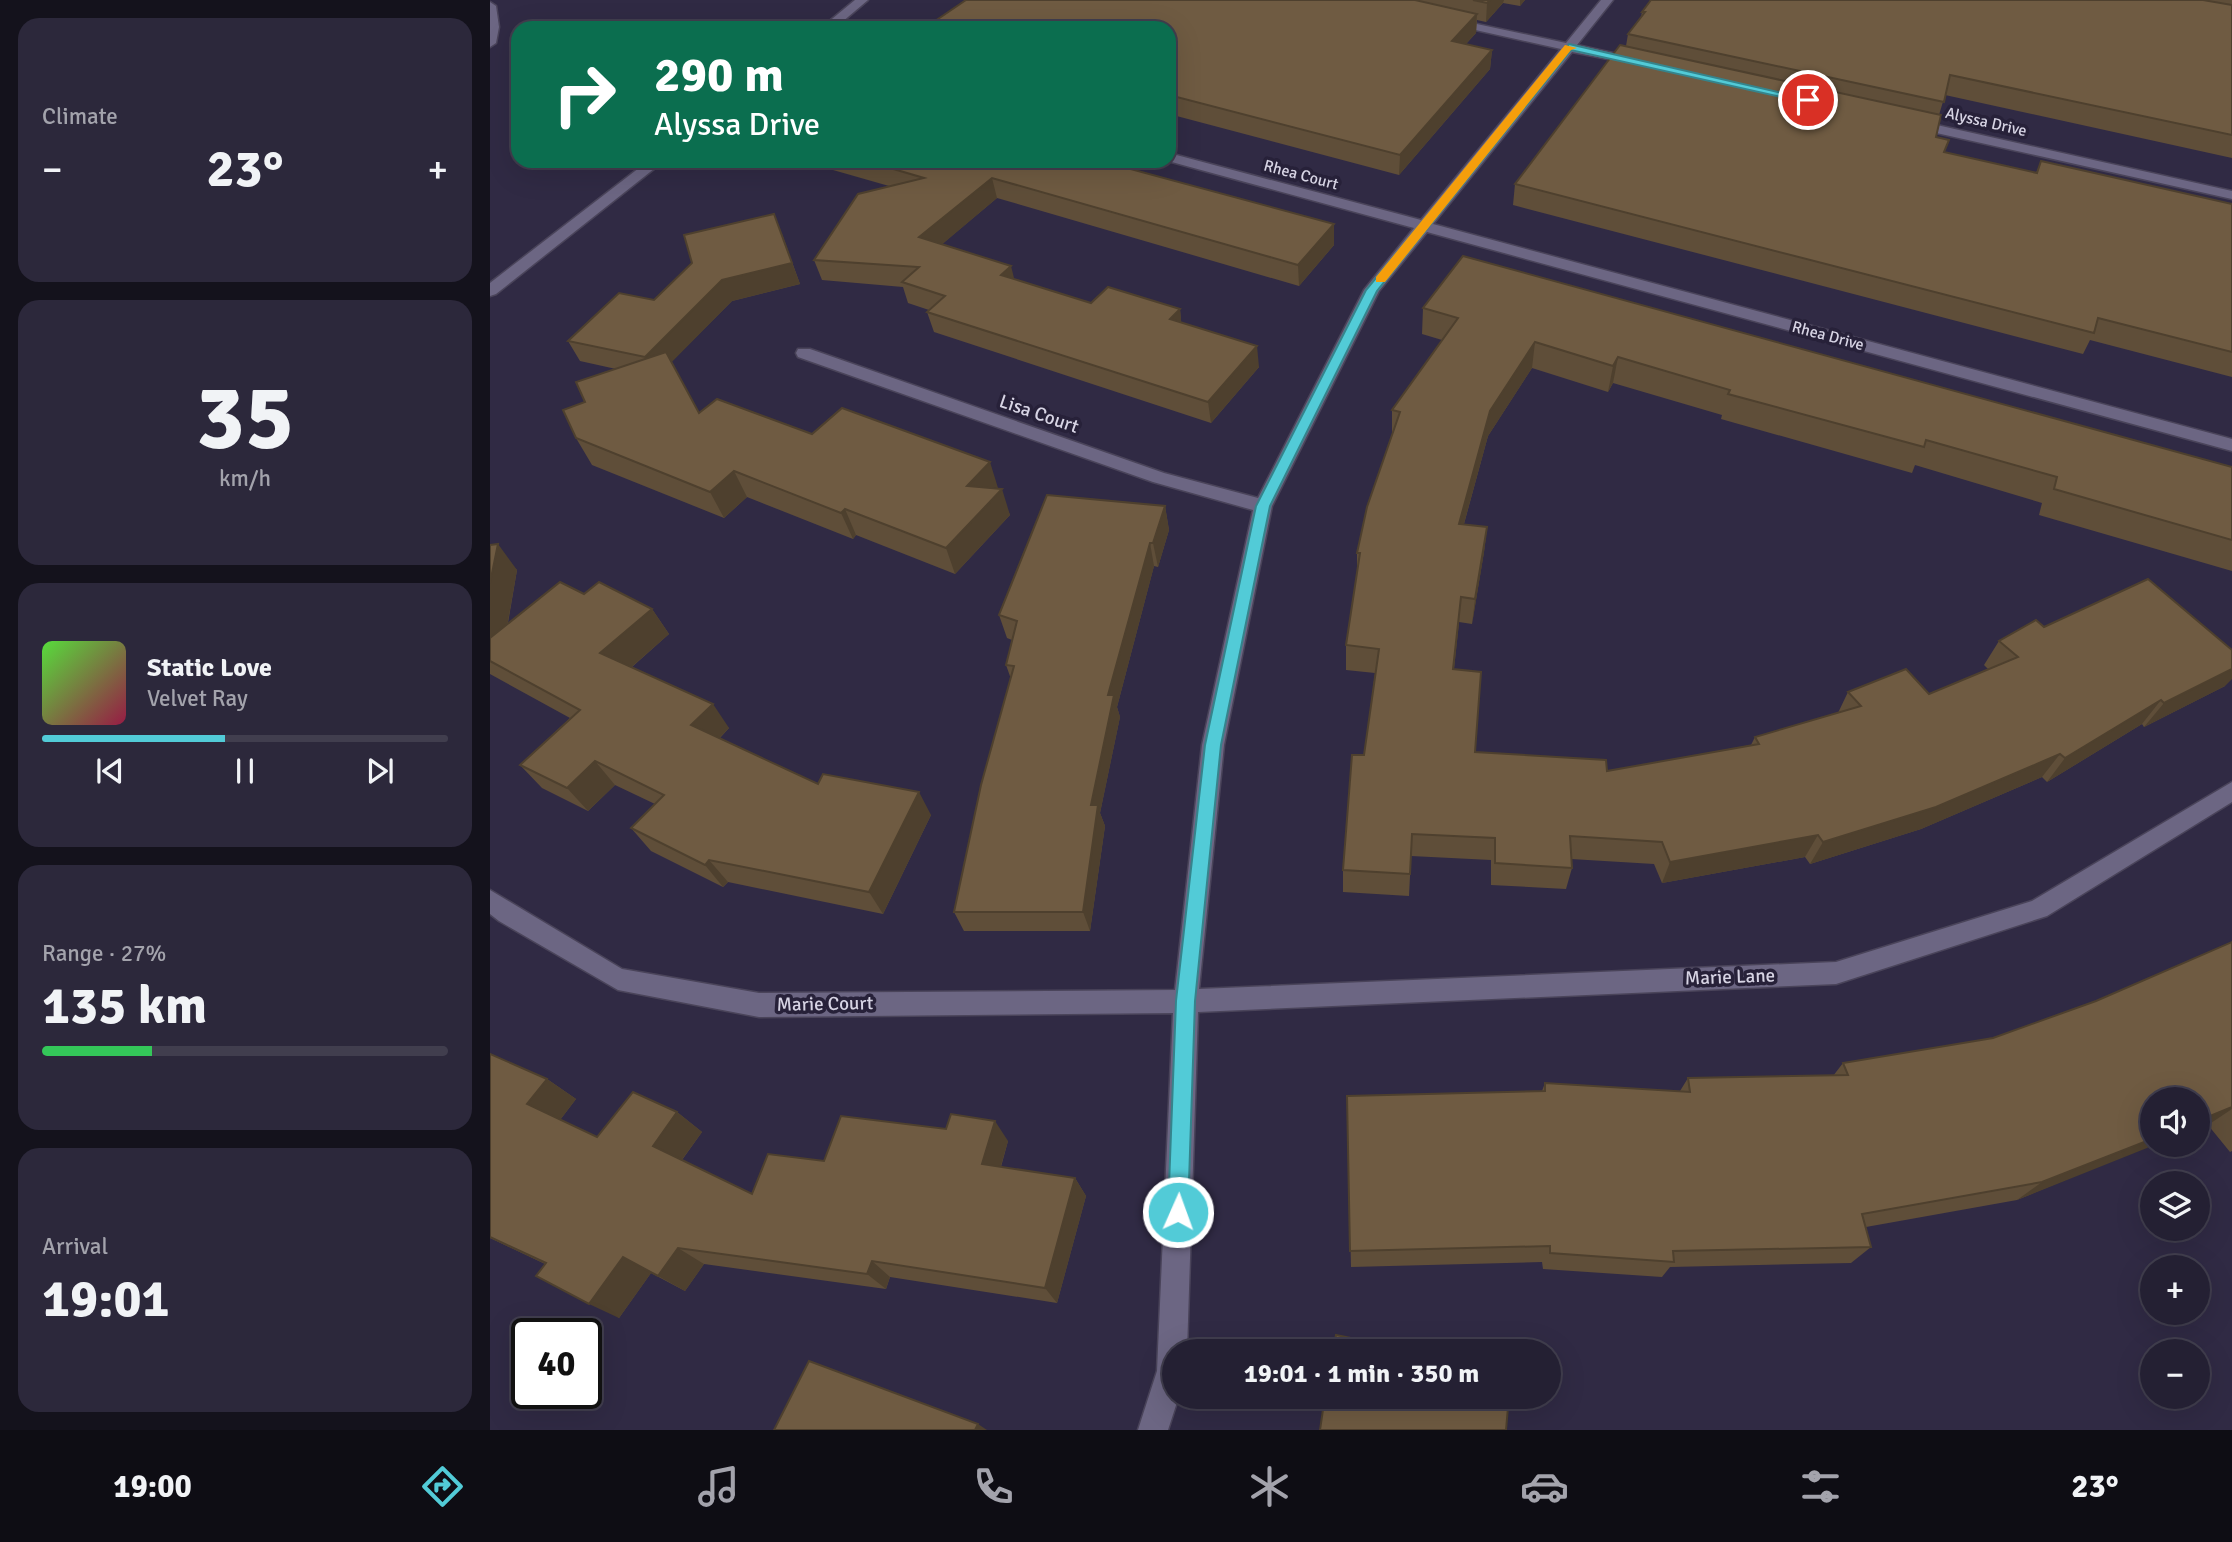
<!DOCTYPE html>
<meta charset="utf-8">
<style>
:root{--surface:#242033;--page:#2c283b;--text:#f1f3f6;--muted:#a3a3ac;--line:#413e4e;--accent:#52cbd7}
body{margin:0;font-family:Signika,sans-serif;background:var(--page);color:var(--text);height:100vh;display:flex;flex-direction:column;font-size:26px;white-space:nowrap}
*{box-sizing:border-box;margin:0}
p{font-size:23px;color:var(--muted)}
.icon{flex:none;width:38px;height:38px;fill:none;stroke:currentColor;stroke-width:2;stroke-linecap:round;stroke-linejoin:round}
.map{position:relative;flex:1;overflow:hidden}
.panel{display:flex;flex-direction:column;gap:18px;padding:18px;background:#14121c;width:490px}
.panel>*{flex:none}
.top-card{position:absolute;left:21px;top:21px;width:665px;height:147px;border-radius:21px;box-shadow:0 7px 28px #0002,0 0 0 2px var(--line);background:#0b6e4f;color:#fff;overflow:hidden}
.fabs{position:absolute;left:1650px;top:1087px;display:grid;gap:14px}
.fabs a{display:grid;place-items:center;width:70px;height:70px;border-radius:50%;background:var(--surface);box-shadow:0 7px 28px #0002,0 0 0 2px var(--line);font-size:35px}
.speed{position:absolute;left:21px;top:1318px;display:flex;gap:14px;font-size:35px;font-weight:700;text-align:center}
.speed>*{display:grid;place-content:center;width:91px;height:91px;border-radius:50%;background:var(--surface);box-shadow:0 7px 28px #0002,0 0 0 2px var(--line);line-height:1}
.speed .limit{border:4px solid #111;border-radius:10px;background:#fff;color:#111}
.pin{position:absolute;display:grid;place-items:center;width:60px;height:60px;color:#fff;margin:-30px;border:4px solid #fff;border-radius:50%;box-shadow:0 2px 7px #0007}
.me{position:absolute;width:77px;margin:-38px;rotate:2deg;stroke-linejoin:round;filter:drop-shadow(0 0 5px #0008)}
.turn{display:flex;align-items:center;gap:24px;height:147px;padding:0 28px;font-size:32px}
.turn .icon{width:91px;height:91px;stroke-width:2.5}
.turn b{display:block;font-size:49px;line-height:60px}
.big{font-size:52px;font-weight:700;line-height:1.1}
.panel .tile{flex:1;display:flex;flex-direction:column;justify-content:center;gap:10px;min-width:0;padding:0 24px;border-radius:21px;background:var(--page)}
.panel .dial{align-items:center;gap:0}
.dial b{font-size:91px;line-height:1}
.song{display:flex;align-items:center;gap:21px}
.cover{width:84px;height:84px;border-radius:10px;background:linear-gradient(135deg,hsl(110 70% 55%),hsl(340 70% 35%))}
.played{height:7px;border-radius:4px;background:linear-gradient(90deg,var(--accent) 45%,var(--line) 45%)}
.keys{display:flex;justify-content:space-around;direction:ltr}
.heat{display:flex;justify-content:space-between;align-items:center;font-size:38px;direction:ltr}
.charge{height:10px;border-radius:5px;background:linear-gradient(90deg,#34c759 27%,var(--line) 0)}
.trip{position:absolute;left:672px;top:1339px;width:399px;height:70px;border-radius:35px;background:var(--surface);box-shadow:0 7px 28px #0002,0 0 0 2px var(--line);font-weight:700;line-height:70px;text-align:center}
.dock{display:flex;height:112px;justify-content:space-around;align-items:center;background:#0e0d14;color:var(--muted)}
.dock .icon{width:49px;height:49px}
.dock .on{color:var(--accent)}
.dock b{font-size:32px;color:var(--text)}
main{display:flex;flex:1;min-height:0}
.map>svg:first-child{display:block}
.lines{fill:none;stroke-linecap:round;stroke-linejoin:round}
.minor-casing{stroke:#4a445a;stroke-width:3}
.minor{fill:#6c6683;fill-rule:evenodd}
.wall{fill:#5f4e39}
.shaded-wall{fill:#4e402e}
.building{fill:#6f5b42;stroke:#4e402e;stroke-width:2}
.route{fill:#52cbd7;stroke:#35848c;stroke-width:2}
.slow{fill:#f59e0b}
.labels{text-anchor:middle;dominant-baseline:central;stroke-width:7;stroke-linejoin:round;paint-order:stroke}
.far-street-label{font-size:16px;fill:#d7d4e4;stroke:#272139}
.street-label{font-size:19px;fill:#d7d4e4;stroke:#272139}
</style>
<main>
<section class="panel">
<div class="tile"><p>Climate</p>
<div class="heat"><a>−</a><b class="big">23°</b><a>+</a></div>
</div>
<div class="tile dial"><b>35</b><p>km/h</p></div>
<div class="tile">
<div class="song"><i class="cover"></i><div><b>Static Love</b><p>Velvet Ray</p></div></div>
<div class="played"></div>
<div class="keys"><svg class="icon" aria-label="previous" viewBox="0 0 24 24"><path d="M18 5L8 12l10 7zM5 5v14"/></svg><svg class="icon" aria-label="pause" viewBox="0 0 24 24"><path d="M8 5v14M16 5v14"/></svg><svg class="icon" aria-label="next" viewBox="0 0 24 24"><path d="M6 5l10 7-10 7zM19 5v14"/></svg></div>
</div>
<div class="tile"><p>Range · 27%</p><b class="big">135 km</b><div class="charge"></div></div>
<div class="tile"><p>Arrival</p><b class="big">19:01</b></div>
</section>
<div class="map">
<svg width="1742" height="1430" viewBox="0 0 1742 1430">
<rect width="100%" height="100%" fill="#302a44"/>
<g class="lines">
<!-- minor casing -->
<g class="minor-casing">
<g id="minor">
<polygon points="365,0 378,0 345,28 331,28"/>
<polygon points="1111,0 1123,0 1087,45 1154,60 1154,66 1082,52 943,224 1742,439 1742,451 937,232 889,291 782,506 734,745 709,989 1346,962 1542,901 1742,782 1742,802 1557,916 1346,984 708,1012 697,1351 684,1351 684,1396 689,1396 678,1430 648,1430 667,1371 683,1013 269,1017 128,990 9,921 0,914 0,890 132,969 269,993 685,990 712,745 763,510 663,482 308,357 306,353 308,349 320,349 674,473 768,498 874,290 924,228 678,161 679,153 931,220 1071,49 954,23 954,17 1076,43"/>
<polygon points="0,2 6,6 9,27 6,43 0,47"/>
<polygon points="1420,119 1742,191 1742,199 1415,126 1415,120"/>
<polygon points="158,161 174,161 6,294 0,296 0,283"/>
</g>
</g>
<!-- minor -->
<use href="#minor" class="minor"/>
</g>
<!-- wall -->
<g class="wall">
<polygon points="476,0 1035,0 1030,6 1013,3 996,22 987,20 986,33 976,44 1002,50 1000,69 909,175 679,114 679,28 447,28 445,21"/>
<polygon points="1161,0 1742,0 1742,158 1455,95 1449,115 1446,137 1454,152 1546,173 1551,161 1742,204 1742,377 1600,340 1593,354 1023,205 1025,184 1136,46 1138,34 1151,17 1152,12"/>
<polygon points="325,161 611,161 844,224 844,245 809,286 507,198 452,244 524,279 601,303 690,309 691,322 769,367 721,423 444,332 437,312 439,310 418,303 413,287 332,280 324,260 399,186 336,168"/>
<polygon points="292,234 310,284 242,301 181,362 209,413 322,434 508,489 520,515 465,574 366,535 363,539 257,497 234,518 102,465 86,438 95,402 126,369 90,361 78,341 164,300"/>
<polygon points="933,308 1742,467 1742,571 1549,515 1552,503 1425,465 1422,473 1231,419 1232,415 1123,383 1118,392 1042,368 998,436 974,524 997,527 994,552 982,624 969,622 964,669 985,752 1117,771 1261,745 1265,737 1348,713 1358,692 1439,694 1498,669 1494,665 1509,641 1554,627 1735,686 1654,727 1652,724 1557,782 1552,777 1431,829 1320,864 1315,857 1172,883 1164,864 1081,859 1082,868 1076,889 1001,885 1001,860 921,856 919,896 853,892 853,870 874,755 885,673 856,670 856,645 867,574 867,553 902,436 902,410 952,340 932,334"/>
<polygon points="675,506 679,530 668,567 664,566 627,707 630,717 610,813 615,826 600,931 474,931 464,912 521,679 516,665 522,640 517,638 509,615"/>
<polygon points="0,545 27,570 18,623 94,594 162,609 179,634 142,667 239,728 230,738 328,784 441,815 393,914 238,882 233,887 161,851 141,828 165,804 125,785 98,811 52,788 30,765 80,718 0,674"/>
<polygon points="1742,942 1742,1151 1740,1152 1718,1125 1662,1144 1527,1200 1376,1227 1381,1247 1361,1263 1180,1267 1172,1277 1053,1269 1052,1262 861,1267 857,1096 1052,1091 1055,1083 1190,1091 1198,1078 1343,1076 1353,1063 1503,1038 1606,1001"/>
<polygon points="0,1054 57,1079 86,1099 70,1120 107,1137 187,1112 212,1132 192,1160 262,1194 334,1161 518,1141 511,1167 585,1178 596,1196 567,1303 400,1277 396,1289 214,1264 195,1291 161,1273 129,1318 55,1264 0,1238"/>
</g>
<!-- shaded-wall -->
<g class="shaded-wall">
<polygon points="1000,0 1014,0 1013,3 996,22 997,3"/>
<polygon points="1030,0 1035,0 1030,6"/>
<polygon points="987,14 986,33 961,60 962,41"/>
<polygon points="1002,50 1000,69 909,175 910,155"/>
<polygon points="502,178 507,198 436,258 429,237"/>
<polygon points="284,214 310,284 242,301 166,378 155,357"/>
<polygon points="844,224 844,245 809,286 808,265"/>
<polygon points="521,266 526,286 511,275"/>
<polygon points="690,309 692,330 680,319"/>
<polygon points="1045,342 1042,368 998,436 967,549 969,524 1000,411"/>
<polygon points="767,346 769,367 721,423 718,402"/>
<polygon points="1128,357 1123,383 1118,392 1123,366"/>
<polygon points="500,462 508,488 477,486"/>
<polygon points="244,471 257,497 234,518 220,492"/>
<polygon points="512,489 520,515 465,574 456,548"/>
<polygon points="675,506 679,530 668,567 663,543"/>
<polygon points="355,509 366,535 363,539 351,513"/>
<polygon points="997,527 994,552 982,624 985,599"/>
<polygon points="660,543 664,566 627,707 630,717 610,813 615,826 600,931 593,912 601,805 618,695"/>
<polygon points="8,544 27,570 10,666 0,661 0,583"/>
<polygon points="162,609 179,634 129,678 110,653"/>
<polygon points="1742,669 1742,679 1735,686 1654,727 1674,703"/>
<polygon points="1671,700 1652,724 1557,782 1575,758"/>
<polygon points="223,704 239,728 219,749 201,725"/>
<polygon points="1570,754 1552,777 1431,829 1320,864 1333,842"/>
<polygon points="105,761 125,785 98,811 77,788"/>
<polygon points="429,792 441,815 393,914 379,892"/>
<polygon points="1328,835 1315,857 1172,883 1180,862"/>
<polygon points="219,860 238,882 233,887 215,865"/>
<polygon points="57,1079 86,1099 67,1124 37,1104"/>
<polygon points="1742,1107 1742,1109 1718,1125 1708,1129 1708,1121"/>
<polygon points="187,1112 212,1132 188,1165 163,1146"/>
<polygon points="505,1121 518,1141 506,1183 492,1164"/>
<polygon points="1662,1139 1662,1144 1667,1144 1527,1200 1552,1182"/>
<polygon points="585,1178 596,1196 567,1303 555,1288"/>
<polygon points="188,1248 214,1264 195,1291 168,1276"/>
<polygon points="133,1257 161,1273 129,1318 99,1304"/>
<polygon points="382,1261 400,1277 396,1289 377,1274"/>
<polygon points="488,1424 497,1430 485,1430"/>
</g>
<!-- building -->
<g class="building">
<polygon points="476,0 925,0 987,14 962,41 1002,50 910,155 679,95 679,28 472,28 445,21"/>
<polygon points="983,0 1000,0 997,3"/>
<polygon points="1161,0 1713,0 1742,5 1742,135 1460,75 1454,102 1138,34 1155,12 1152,12"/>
<polygon points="1130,45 1451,115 1446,137 1459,140 1454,152 1547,173 1551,161 1742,204 1742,352 1608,318 1604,333 1025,184"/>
<polygon points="376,161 611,161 844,224 808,265 502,178 429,237 521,266 511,275 601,303 618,287 690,309 680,319 767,346 718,402 437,312 455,296 412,282 429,267 324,260 368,194 434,178"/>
<polygon points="284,214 302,263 232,280 155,357 78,341 129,293 164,300 202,263 194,235"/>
<polygon points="973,256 1742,467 1742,540 1564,489 1567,477 1436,440 1434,447 1238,394 1240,390 1128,357 1123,366 1045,342 1000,411 969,524 997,527 985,599 971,597 963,669 991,672 985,752 1116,760 1117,771 1269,744 1265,737 1371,706 1358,692 1416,669 1439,694 1528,657 1509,641 1546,620 1554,627 1658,579 1742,650 1742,669 1674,703 1671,700 1575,758 1570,754 1446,807 1333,842 1328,835 1180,862 1172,842 1080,836 1082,868 1005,863 1005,838 922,834 920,874 853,870 862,755 874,755 889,649 856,645 870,553 867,553 877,507 910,412 902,410 968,318 933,308"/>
<polygon points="176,352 209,413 227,399 322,434 352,408 500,462 477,486 512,489 456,548 355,509 351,513 244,471 220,492 86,438 73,410 95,402 86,382"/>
<polygon points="557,495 675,506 663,543 660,543 618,695 624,695 601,805 608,805 593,912 464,912 491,785 524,666 516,665 527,621 509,615"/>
<polygon points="8,544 0,583 0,545"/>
<polygon points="70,582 94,594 109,582 162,609 110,653 223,704 201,725 328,784 333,774 429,792 379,892 219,860 215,865 141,828 174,795 105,761 77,788 30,765 90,710 0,661 0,638"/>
<polygon points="1742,942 1742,1107 1708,1121 1708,1099 1662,1099 1662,1139 1552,1182 1372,1214 1381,1247 1183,1251 1184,1262 1060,1253 1060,1246 860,1251 857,1096 1055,1091 1055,1083 1200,1092 1198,1078 1358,1075 1353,1063 1503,1038 1606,1001"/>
<polygon points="0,1054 57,1079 37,1104 107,1137 143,1092 187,1112 163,1146 262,1194 278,1154 334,1161 351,1116 456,1129 461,1114 505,1121 492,1164 585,1178 555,1288 382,1261 377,1274 188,1248 168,1276 133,1257 99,1304 46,1276 56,1263 0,1237"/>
<polygon points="846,1335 925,1351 843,1351"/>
<polygon points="319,1361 488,1424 485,1430 284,1430"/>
<polygon points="835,1396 1019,1396 1016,1430 830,1430"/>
</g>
<!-- route -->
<polygon class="route" points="1079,44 1323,100 1318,103 1081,50 887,291 780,506 731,745 705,1001 698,1212 695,1220 688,1223 681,1220 678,1212 686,1001 715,745 766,506 876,290"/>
<!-- slow -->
<polygon class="slow" points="1075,45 1087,48 1081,50 895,282 886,282 886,277"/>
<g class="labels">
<!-- far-street labels -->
<g class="far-street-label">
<text transform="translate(1496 122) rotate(13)">Alyssa Drive</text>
<text transform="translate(811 175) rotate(15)">Rhea Court</text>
<text transform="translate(1338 336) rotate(15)">Rhea Drive</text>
</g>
<!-- street labels -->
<g class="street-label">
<text transform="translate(549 414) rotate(19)">Lisa Court</text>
<text transform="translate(1240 977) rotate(-2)">Marie Lane</text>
<text transform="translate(335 1004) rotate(-1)">Marie Court</text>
</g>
</g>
</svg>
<div class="fabs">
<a><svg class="icon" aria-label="sound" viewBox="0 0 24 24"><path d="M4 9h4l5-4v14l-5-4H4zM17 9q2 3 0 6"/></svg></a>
<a><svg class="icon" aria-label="layers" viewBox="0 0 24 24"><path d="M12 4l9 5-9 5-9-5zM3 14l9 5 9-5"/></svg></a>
<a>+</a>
<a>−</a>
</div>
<div class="speed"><div class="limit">40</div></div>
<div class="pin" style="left:1318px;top:100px;background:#d93025"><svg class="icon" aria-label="arrive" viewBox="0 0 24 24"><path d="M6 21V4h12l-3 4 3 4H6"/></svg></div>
<svg class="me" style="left:688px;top:1212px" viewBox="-20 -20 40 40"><circle r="17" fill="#52cbd7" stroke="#fff" stroke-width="3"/><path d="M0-11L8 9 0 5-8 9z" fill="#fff"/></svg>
<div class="trip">19:01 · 1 min · 350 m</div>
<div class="top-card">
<div class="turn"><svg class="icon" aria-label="right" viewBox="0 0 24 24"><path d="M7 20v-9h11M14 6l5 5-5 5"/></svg><div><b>290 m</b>Alyssa Drive</div></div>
</div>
</div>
</main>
<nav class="dock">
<b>19:00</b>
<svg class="icon on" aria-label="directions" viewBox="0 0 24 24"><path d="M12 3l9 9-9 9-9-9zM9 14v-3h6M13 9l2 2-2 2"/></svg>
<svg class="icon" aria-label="music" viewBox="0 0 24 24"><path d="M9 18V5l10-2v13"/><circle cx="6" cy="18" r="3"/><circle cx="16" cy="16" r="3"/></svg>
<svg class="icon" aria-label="phone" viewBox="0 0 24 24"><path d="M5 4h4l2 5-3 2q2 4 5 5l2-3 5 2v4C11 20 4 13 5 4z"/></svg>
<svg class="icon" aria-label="climate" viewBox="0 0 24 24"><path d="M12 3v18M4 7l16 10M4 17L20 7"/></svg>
<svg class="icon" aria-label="car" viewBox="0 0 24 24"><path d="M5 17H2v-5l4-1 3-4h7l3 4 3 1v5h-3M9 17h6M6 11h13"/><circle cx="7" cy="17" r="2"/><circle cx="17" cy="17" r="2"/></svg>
<svg class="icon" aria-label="filters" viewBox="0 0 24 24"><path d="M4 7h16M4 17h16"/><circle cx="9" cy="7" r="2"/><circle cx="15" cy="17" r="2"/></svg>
<b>23°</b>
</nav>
